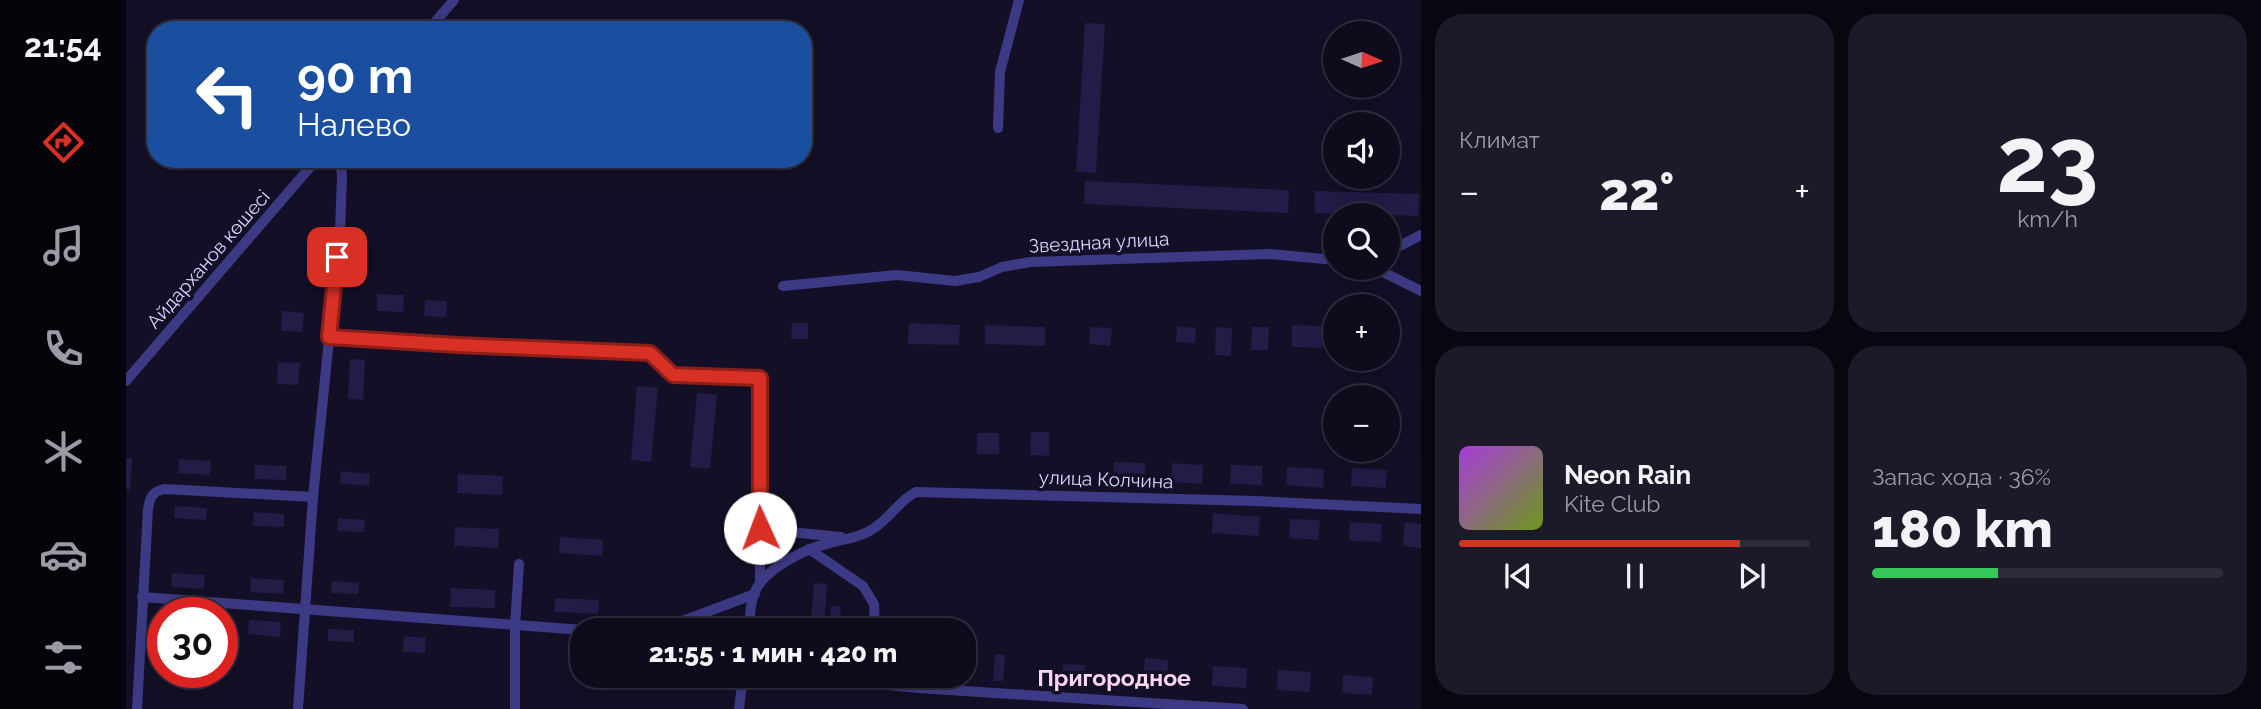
<!DOCTYPE html>
<html lang="ru">
<meta charset="utf-8">
<style>
:root{--surface:#0e0b1c;--page:#1c1929;--text:#f1f3f6;--muted:#9b9ba3;--line:#2e2b3b;--accent:#d93025}
body{margin:0;font-family:Raleway,sans-serif;background:var(--page);color:var(--text);height:100vh;display:flex;flex-direction:column;font-size:26px;white-space:nowrap}
*{box-sizing:border-box;margin:0}
p{font-size:23px;color:var(--muted)}
.icon{flex:none;width:38px;height:38px;fill:none;stroke:currentColor;stroke-width:2;stroke-linecap:round;stroke-linejoin:round}
.map{position:relative;flex:1;overflow:hidden}
.drawer{display:flex;flex-direction:column;gap:14px;padding:14px;background:#08060f;width:840px}
.drawer>*{flex:none}
.banner{position:absolute;left:21px;top:21px;width:665px;height:147px;border-radius:28px;box-shadow:0 7px 28px #0002,0 0 0 2px var(--line);background:#1a4fa0;color:#fff;overflow:hidden}
.needle{width:46px;rotate:93deg}
.controls{position:absolute;left:1197px;top:21px;display:grid;gap:14px}
.controls a{display:grid;place-items:center;width:77px;height:77px;border-radius:50%;background:var(--surface);box-shadow:0 7px 28px #0002,0 0 0 2px var(--line);font-size:35px}
.speed{position:absolute;left:21px;top:597px;display:flex;gap:14px;font-size:35px;font-weight:700;text-align:center}
.speed>*{display:grid;place-content:center;width:91px;height:91px;border-radius:50%;background:var(--surface);box-shadow:0 7px 28px #0002,0 0 0 2px var(--line);line-height:1}
.speed .limit{border:10px solid #d22;background:#fff;color:#111}
.pin{position:absolute;display:grid;place-items:center;width:60px;height:60px;color:#fff;margin:-30px;border-radius:14px;box-shadow:0 4px 10px #0006}
.me{position:absolute;width:77px;margin:-38px;rotate:358deg;stroke-linejoin:round;filter:drop-shadow(0 0 5px #0008)}
.turn{display:flex;align-items:center;gap:24px;height:147px;padding:0 35px;font-size:32px}
.turn .icon{width:91px;height:91px;stroke-width:2.5}
.turn b{display:block;font-size:49px;line-height:60px}
.big{font-size:52px;font-weight:800;line-height:1.1}
.drawer .card{flex:1;display:flex;flex-direction:column;justify-content:center;gap:10px;min-width:0;padding:0 24px;border-radius:28px;background:var(--page)}
.drawer .dial{align-items:center;gap:0}
.dial b{font-size:91px;line-height:1}
.song{display:flex;align-items:center;gap:21px}
.cover{width:84px;height:84px;border-radius:10px;background:linear-gradient(135deg,hsl(280 70% 55%),hsl(80 70% 35%))}
.played{height:7px;border-radius:4px;background:linear-gradient(90deg,var(--accent) 80%,var(--line) 80%)}
.keys{display:flex;justify-content:space-around;direction:ltr}
.heat{display:flex;justify-content:space-between;align-items:center;font-size:38px;direction:ltr}
.charge{height:10px;border-radius:5px;background:linear-gradient(90deg,#34c759 36%,var(--line) 0)}
.drawer .tiles{flex:1;display:grid;gap:14px;grid-template-columns:repeat(2,1fr)}
.trip{position:absolute;left:444px;top:618px;width:406px;height:70px;border-radius:28px;background:var(--surface);box-shadow:0 7px 28px #0002,0 0 0 2px var(--line);font-weight:800;line-height:70px;text-align:center}
main{display:flex;flex:1;min-height:0}
.dock{display:flex;flex-direction:column;width:126px;justify-content:space-around;align-items:center;background:#06040b;color:var(--muted)}
.dock .icon{width:49px;height:49px}
.dock .selected{color:var(--accent)}
.dock b{font-size:32px;color:var(--text)}
.map>svg:first-child{display:block}
.building{fill:#241b47}
.lines{fill:none;stroke-linecap:round;stroke-linejoin:round}
.minor{stroke:#3d3a85;stroke-width:10}
.route-casing{stroke:#8d1f18;stroke-width:18}
.route{stroke:#d93025;stroke-width:12}
.labels{text-anchor:middle;dominant-baseline:central;stroke-width:7;stroke-linejoin:round;paint-order:stroke}
.street-label{font-size:19px;fill:#d9d4ff;stroke:#130f26}
.quarter-label{font-size:23px;font-weight:bold;fill:#ffd6f0;stroke:#130f26}
</style>
<main>
<nav class="dock">
<b>21:54</b>
<svg class="icon selected" aria-label="directions" viewBox="0 0 24 24"><path d="M12 3l9 9-9 9-9-9zM9 14v-3h6M13 9l2 2-2 2"/></svg>
<svg class="icon" aria-label="music" viewBox="0 0 24 24"><path d="M9 18V5l10-2v13"/><circle cx="6" cy="18" r="3"/><circle cx="16" cy="16" r="3"/></svg>
<svg class="icon" aria-label="phone" viewBox="0 0 24 24"><path d="M5 4h4l2 5-3 2q2 4 5 5l2-3 5 2v4C11 20 4 13 5 4z"/></svg>
<svg class="icon" aria-label="climate" viewBox="0 0 24 24"><path d="M12 3v18M4 7l16 10M4 17L20 7"/></svg>
<svg class="icon" aria-label="car" viewBox="0 0 24 24"><path d="M5 17H2v-5l4-1 3-4h7l3 4 3 1v5h-3M9 17h6M6 11h13"/><circle cx="7" cy="17" r="2"/><circle cx="17" cy="17" r="2"/></svg>
<svg class="icon" aria-label="filters" viewBox="0 0 24 24"><path d="M4 7h16M4 17h16"/><circle cx="9" cy="7" r="2"/><circle cx="15" cy="17" r="2"/></svg>
</nav>
<div class="map">
<svg width="1295" height="709" viewBox="0 0 1295 709">
<rect width="100%" height="100%" fill="#130f26"/>
<!-- building -->
<g class="building">
<polygon points="959,23 979,24 970,173 950,172"/>
<polygon points="959,181 1163,190 1162,213 958,204"/>
<polygon points="1189,191 1293,194 1292,216 1189,213"/>
<polygon points="251,294 278,295 277,312 251,311"/>
<polygon points="299,300 321,301 320,317 298,316"/>
<polygon points="156,311 178,313 176,332 155,331"/>
<polygon points="666,323 682,323 682,339 665,339"/>
<polygon points="783,323 834,325 833,345 782,344"/>
<polygon points="859,325 919,327 919,346 859,344"/>
<polygon points="1166,325 1197,326 1197,348 1166,347"/>
<polygon points="1051,326 1070,328 1069,343 1050,342"/>
<polygon points="1262,326 1272,326 1271,348 1262,348"/>
<polygon points="964,327 986,328 984,346 963,344"/>
<polygon points="1090,327 1106,328 1105,356 1089,355"/>
<polygon points="1126,327 1143,327 1142,350 1125,350"/>
<polygon points="224,359 239,360 237,400 222,399"/>
<polygon points="152,362 174,363 172,385 151,384"/>
<polygon points="511,386 532,388 525,462 505,460"/>
<polygon points="571,393 591,395 584,469 564,467"/>
<polygon points="905,432 923,432 923,456 904,455"/>
<rect x="851" y="433" width="22" height="21"/>
<polygon points="0,458 6,458 4,490 0,489"/>
<polygon points="53,459 85,461 84,475 52,473"/>
<polygon points="988,462 1019,463 1019,482 988,481"/>
<polygon points="1046,463 1077,465 1076,484 1045,482"/>
<polygon points="129,465 160,466 160,480 129,479"/>
<polygon points="1105,465 1136,466 1136,485 1104,484"/>
<polygon points="1161,467 1198,469 1197,488 1160,485"/>
<polygon points="1226,468 1261,470 1260,488 1225,486"/>
<polygon points="215,471 244,474 243,486 214,483"/>
<polygon points="332,474 377,476 376,495 331,493"/>
<polygon points="49,506 81,508 80,520 48,518"/>
<polygon points="128,512 158,514 158,527 127,526"/>
<polygon points="1087,513 1134,517 1132,536 1086,533"/>
<polygon points="212,518 239,520 238,532 212,531"/>
<polygon points="1164,519 1194,520 1192,540 1163,538"/>
<polygon points="1224,522 1256,524 1255,542 1223,541"/>
<polygon points="1279,522 1295,524 1295,548 1277,546"/>
<polygon points="329,527 373,529 372,548 328,546"/>
<polygon points="434,537 477,540 476,556 433,553"/>
<polygon points="46,573 79,575 78,589 45,587"/>
<polygon points="125,578 158,580 157,594 124,592"/>
<polygon points="206,581 233,583 232,594 205,593"/>
<polygon points="688,583 701,584 698,630 684,630"/>
<polygon points="325,588 369,590 369,608 324,607"/>
<polygon points="429,598 473,600 472,614 429,612"/>
<polygon points="705,606 715,606 714,617 722,617 722,627 703,626"/>
<polygon points="123,620 155,622 154,637 122,634"/>
<polygon points="202,629 228,630 228,642 202,641"/>
<polygon points="278,636 300,638 299,653 277,652"/>
<polygon points="869,654 879,655 877,681 867,681"/>
<polygon points="1019,658 1042,660 1041,683 1017,681"/>
<polygon points="937,664 959,665 958,679 937,677"/>
<polygon points="1087,666 1121,668 1120,688 1086,686"/>
<polygon points="1152,670 1185,672 1184,692 1151,690"/>
<polygon points="1217,675 1247,677 1246,695 1216,693"/>
</g>
<g class="lines">
<!-- minor -->
<g class="minor">
<polyline points="302,30 328,0"/>
<polyline points="872,128 874,72 893,0"/>
<polyline points="1262,252 1295,235"/>
<polyline points="1249,268 1295,291"/>
<polyline points="657,286 771,275 829,281 853,277 876,267 904,262 1143,254 1209,260"/>
<polyline points="203,337 331,346 524,353 547,375 634,378 634,583"/>
<polyline points="0,381 191,159"/>
<polyline points="634,529 715,537"/>
<polyline points="683,549 737,586 748,604 749,630"/>
<polyline points="16,597 457,630"/>
<polyline points="538,630 551,623 629,594"/>
<path d="M623 630C624 615 624 596 634 583 649 564 681 548 704 543 718 539 733 538 745 530 763 520 773 500 790 492L1129 501 1295 509"/>
<polyline points="751,676 752,678 763,685 792,688 1117,709"/>
<path d="M11 709 22 509C24 497 26 492 38 489L187 497"/>
<polyline points="172,709 187,497 214,231 216,176 214,159"/>
<polyline points="389,709 389,625 393,564"/>
<polyline points="613,709 617,676"/>
</g>
</g>
<g class="lines">
<!-- route casing -->
<g class="route-casing">
<polyline id="route" points="211,257 203,337 331,345 524,353 547,375 634,378 634,528"/>
</g>
<!-- route -->
<use href="#route" class="route"/>
</g>
<g class="labels">
<!-- street labels -->
<g class="street-label">
<text transform="translate(973 242) rotate(-3)">Звездная улица</text>
<text transform="translate(82 259) rotate(-49)">Айдарханов көшесі</text>
<text transform="translate(980 479) rotate(2)">улица Колчина</text>
</g>
<!-- quarter labels -->
<g class="quarter-label">
<text x="988" y="677">Пригородное</text>
</g>
</g>
</svg>
<div class="controls">
<a><svg class="needle" viewBox="-14 -14 28 28"><path d="M0-13l5 13h-10z" fill="#e53935"/><path d="M0 13l5-13h-10z" fill="#9b9ba3"/></svg></a>
<a><svg class="icon" aria-label="sound" viewBox="0 0 24 24"><path d="M4 9h4l5-4v14l-5-4H4zM17 9q2 3 0 6"/></svg></a>
<a><svg class="icon" aria-label="search" viewBox="0 0 24 24"><circle cx="10" cy="10" r="6"/><path d="M15 15l6 6"/></svg></a>
<a>+</a>
<a>−</a>
</div>
<div class="speed"><div class="limit">30</div></div>
<div class="pin" style="left:211px;top:257px;background:#d93025"><svg class="icon" aria-label="arrive" viewBox="0 0 24 24"><path d="M6 21V4h12l-3 4 3 4H6"/></svg></div>
<svg class="me" style="left:634px;top:528px" viewBox="-20 -20 40 40"><circle r="19" fill="#fff"/><path d="M0-13L10 11 0 6-10 11z" fill="#d93025"/></svg>
<div class="trip">21:55 · 1 мин · 420 m</div>
<div class="banner">
<div class="turn"><svg class="icon" aria-label="left" viewBox="0 0 24 24"><path d="M17 20v-9H6M10 6l-5 5 5 5"/></svg><div><b>90 m</b>Налево</div></div>
</div>
</div>
<section class="drawer">
<div class="tiles">
<div class="card"><p>Климат</p>
<div class="heat"><a>−</a><b class="big">22°</b><a>+</a></div>
</div>
<div class="card dial"><b>23</b><p>km/h</p></div>
<div class="card">
<div class="song"><i class="cover"></i><div><b>Neon Rain</b><p>Kite Club</p></div></div>
<div class="played"></div>
<div class="keys"><svg class="icon" aria-label="previous" viewBox="0 0 24 24"><path d="M18 5L8 12l10 7zM5 5v14"/></svg><svg class="icon" aria-label="pause" viewBox="0 0 24 24"><path d="M8 5v14M16 5v14"/></svg><svg class="icon" aria-label="next" viewBox="0 0 24 24"><path d="M6 5l10 7-10 7zM19 5v14"/></svg></div>
</div>
<div class="card"><p>Запас хода · 36%</p><b class="big">180 km</b><div class="charge"></div></div>
</div>
</section>
</main>
